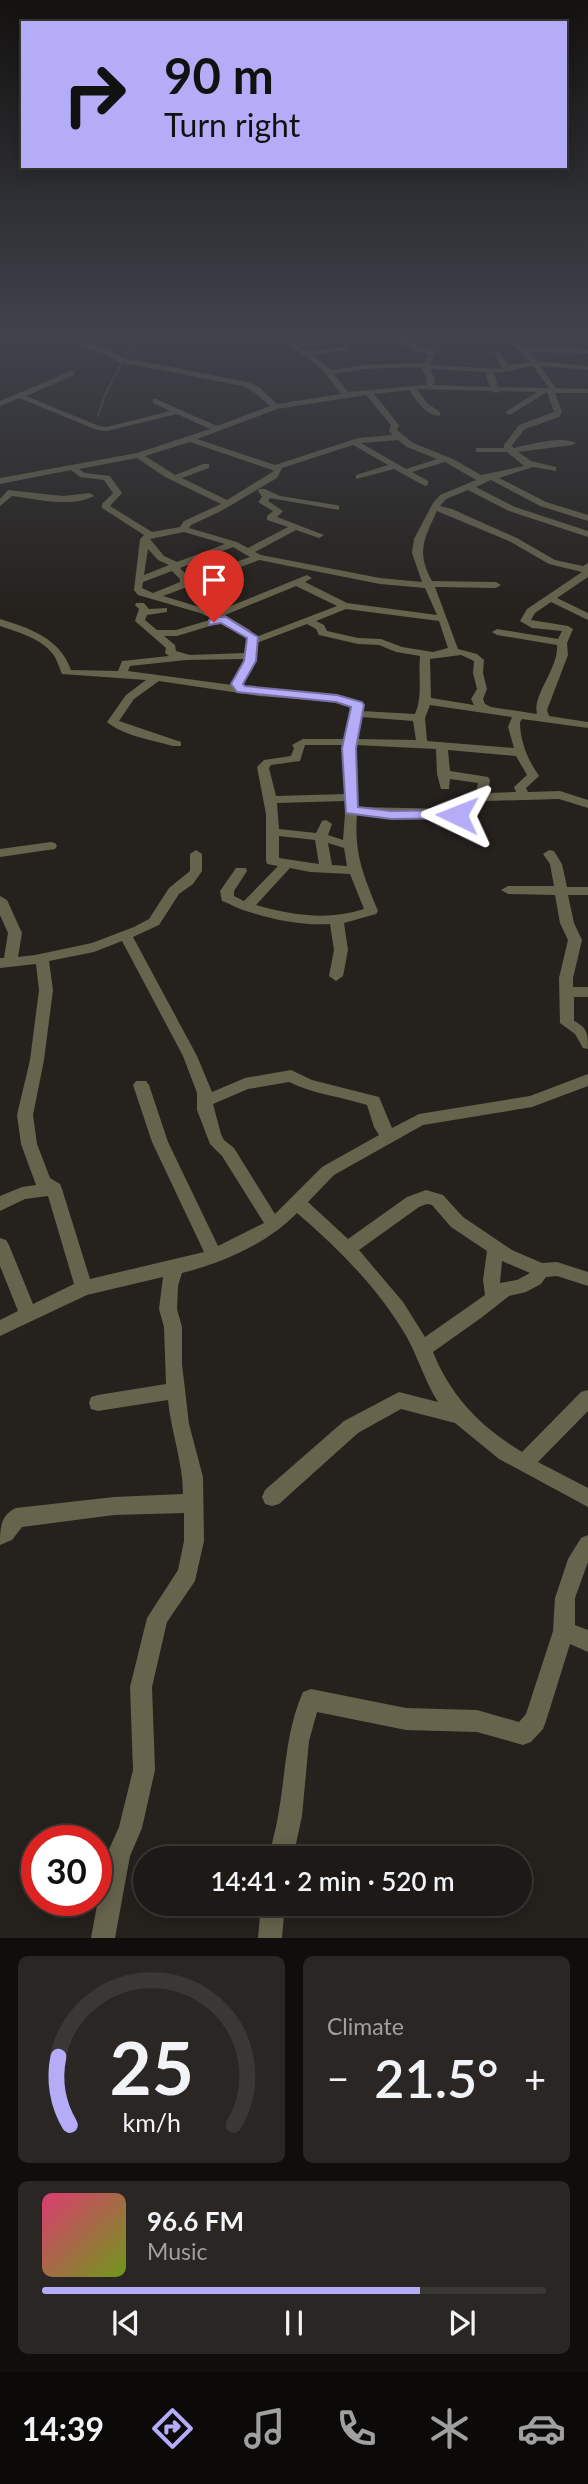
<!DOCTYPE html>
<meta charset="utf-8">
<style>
:root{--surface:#1c1916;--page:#292623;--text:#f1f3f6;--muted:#a0a0a1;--line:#3a3835;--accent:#b5acf8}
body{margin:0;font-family:Lato,sans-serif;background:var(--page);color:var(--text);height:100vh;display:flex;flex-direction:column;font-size:26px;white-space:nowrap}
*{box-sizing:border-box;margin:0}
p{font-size:23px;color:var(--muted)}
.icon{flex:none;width:38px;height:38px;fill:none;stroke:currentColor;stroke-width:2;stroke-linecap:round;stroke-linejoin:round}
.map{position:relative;height:1938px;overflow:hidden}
.details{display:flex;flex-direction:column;gap:18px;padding:18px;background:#0f0e0c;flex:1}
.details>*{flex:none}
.hud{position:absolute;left:21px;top:21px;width:546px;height:147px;border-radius:0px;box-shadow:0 4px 18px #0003,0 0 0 2px var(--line);background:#b5acf8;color:#111;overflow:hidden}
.speed{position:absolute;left:21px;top:1825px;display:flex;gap:14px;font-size:35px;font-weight:700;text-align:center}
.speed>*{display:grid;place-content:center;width:91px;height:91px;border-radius:50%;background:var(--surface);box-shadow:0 4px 18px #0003,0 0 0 2px var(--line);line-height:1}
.speed .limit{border:10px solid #d22;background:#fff;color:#111}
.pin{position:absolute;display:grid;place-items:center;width:60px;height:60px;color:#fff;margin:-72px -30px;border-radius:50% 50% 50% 0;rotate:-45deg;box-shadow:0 0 7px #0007}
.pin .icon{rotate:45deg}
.me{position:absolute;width:77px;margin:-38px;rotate:272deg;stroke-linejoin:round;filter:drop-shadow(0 0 5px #0008)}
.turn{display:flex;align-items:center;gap:24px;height:147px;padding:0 28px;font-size:32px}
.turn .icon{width:91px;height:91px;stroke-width:2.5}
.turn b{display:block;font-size:49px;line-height:60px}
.big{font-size:52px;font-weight:600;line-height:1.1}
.details .widget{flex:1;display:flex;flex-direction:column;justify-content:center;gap:10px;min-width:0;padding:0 24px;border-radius:10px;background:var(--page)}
.details .dial{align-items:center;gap:0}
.dial svg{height:182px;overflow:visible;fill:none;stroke:var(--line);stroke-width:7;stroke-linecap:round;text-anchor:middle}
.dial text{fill:var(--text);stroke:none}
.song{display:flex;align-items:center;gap:21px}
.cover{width:84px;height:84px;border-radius:10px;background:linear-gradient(135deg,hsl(340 70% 55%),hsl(80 70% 35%))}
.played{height:7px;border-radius:4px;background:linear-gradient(90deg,var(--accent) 75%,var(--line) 75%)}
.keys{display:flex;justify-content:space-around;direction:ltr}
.heat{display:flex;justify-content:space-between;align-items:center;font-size:38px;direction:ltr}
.details .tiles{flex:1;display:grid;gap:18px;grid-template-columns:1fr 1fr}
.widget:last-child{grid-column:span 2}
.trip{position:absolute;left:133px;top:1846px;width:399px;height:70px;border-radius:35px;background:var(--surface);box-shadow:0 4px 18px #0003,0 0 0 2px var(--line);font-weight:600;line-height:70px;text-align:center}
.tabs{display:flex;height:112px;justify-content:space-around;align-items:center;background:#0b0a09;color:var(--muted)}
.tabs .icon{width:49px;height:49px}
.tabs .current{color:var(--accent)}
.tabs b{font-size:32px;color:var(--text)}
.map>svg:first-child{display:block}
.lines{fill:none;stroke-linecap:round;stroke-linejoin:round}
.stream{stroke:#44513e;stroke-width:2}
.minor{fill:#66644c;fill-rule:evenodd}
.route{fill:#b5acf8;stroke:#7670a1;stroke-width:2}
</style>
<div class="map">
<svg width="588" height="1938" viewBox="0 0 588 1938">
<rect width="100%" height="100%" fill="#25211d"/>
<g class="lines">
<!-- stream -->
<polyline class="stream" points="98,416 105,395 133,340 131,337"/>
<!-- minor -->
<g class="minor">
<path d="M54 337H65L105 348 124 358 248 382 260 388 277 404 341 394 323 370 280 337H288L297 343 332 337H349L301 347 308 352 346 346V350L313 355 331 370 364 365 424 363 429 354 414 351 392 337C407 337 421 348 436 351L430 365 502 369 494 353 498 351 509 365 530 362 522 352 499 337H508L526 348 541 346 588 349V353L530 352 537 361 588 366V370L540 366 556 388 588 389V393H555L562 412 559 417 525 429 512 445 513 448C530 445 560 435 576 443L572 445 518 452 531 461 556 467V471L533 467 499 478 546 502 588 515V521L540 506 491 480 476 487 515 507 588 531V537L509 511 468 490 446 499 440 506 452 509 517 538 555 560 583 566 588 563V577L557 598 588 613V620L551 602 535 613 531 620 568 626 573 629 567 643 568 655 547 710 549 716 588 722V728L522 719 520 722C520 742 528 760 539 776L526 788 528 792 560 791 588 800V808L559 799 485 801 479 812 450 817 357 814C354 854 363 874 378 911L376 914 344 923 348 950 343 976 336 981 329 976 334 950 330 924C301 926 270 919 243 910 236 908 229 903 222 901L220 891 236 868H246L247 871 234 891V896L244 901 278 866 267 864 266 861V814L257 767 264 760 291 756 294 748 292 745 303 739H345L352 706 337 702 259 696 159 681 134 699 119 721 181 742V746H173C152 740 124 736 107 722L126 695 146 680 62 674C59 667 57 659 52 653 40 638 18 632 0 626V619C29 628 60 638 71 670L118 671 122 661 169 656 165 653 166 648 135 621 139 609 135 605 136 603H144L149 609 167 608V612L147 615 145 620 157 630H176L213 619 200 613 138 595 134 590 140 539 144 535 102 508V504L113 493 104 480 80 477 71 470 0 484V478L137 453 210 429 177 414 107 431 97 430 19 398 0 406V401L71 371H74V375L26 396 99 426 107 427 170 411 153 403V399H156L217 426 270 406 254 392 243 386 119 362 99 352ZM533 366 549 388 498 387 494 372C507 373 519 368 533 366ZM421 367 427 379 426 385 348 392 334 374 364 369ZM430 369 487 372 486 377 490 387 433 385 435 379ZM417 389 492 391 496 393 500 391 537 392 507 411 506 413 510 415 547 392 554 412 519 425 504 445V448H476V452H507L524 466 481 475 453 459 413 443 397 430 399 425 374 394 409 390C417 401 425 415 440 416V412L427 403ZM366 395 391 425 389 431 393 435 358 438 275 465 197 439 277 409ZM398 440 407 447 437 459 406 469 361 443ZM190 442 272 470 274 471 227 500 182 478 209 468V464H203L175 475 145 456ZM353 445 388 465 356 475V479L394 469 425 486 428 485V481L412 472 445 462 476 480 440 495 433 503 414 539 412 553 422 582 380 578 261 555 255 552 296 530 319 538 324 535 277 517 283 511 268 501 270 498 339 510V506L336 505 280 496 265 489H259L258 491 262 497 258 502 273 511 267 516V520L288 527 248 548 237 542 189 528 191 525 221 511 277 478 282 468ZM137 458 165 477 221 504 184 521 180 527 152 532 110 506 122 493 110 476 85 473 79 469ZM437 511 511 542 549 564 582 572 527 609 520 621 532 628 562 631 558 639 497 629 492 632 497 635 557 645C559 668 532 695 537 714L491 707 485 704 483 699 487 689 483 673 484 660 477 654 458 649 435 587 496 588 501 585 496 582 432 581C416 552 424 539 437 511ZM184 532 225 544 177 562 164 556 150 539ZM233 547 250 557 190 578 180 568ZM148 549 158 560 169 565 144 575ZM259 560 380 584 425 588 437 615 347 603 305 582 312 578 307 575 216 612 163 596ZM172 571 180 579V582L153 593 142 588 143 582ZM296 586 337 606 256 637 250 630 225 615ZM346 609 439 621 448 648 433 652 402 647 381 639 358 638 327 631 324 625 316 621ZM223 622C236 628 244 639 254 644L307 624 316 629 319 635 358 644 379 645 396 652 420 656C418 676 423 696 415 714L362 711V702L337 696 245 687 242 684 256 656 255 646H247L245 653 190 655 176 651 175 645 164 636H177ZM461 655 474 661 473 673 477 689 471 699 474 705 431 698 430 659ZM244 659 232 685 128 671 130 666 186 660ZM430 705 512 717 508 727 514 748 427 741 425 718ZM361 717 413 721 416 740 357 739ZM305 745H344L346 794 276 796 269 768 271 765 300 761ZM355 745 436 749 437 774 441 789H449L450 779 478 783 475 797 470 807 455 809 357 807ZM448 750 516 756 527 775 514 787 516 792 488 793 490 780 488 777 450 771ZM346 801 343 840 328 835 332 824 326 820 322 821 316 833 279 829 277 803ZM279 836 315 840 319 864 279 858ZM328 843 344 848 347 866 332 865ZM290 868 310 872 350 874 364 909C328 921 291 915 256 905Z"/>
<polygon points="561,337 576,337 564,340"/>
<path d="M8 490 63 496 90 493 94 496C72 508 37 499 12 496L0 506V499Z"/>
<polygon points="51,842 55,843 57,846 55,849 0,857 0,849"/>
<path d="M196 850 202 854V871L193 884 179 894 159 925 133 937 197 1056 212 1092 245 1078 291 1070 312 1080 379 1097 392 1128 419 1114 530 1096 588 1074V1086L532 1107 423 1125 334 1175 308 1202 348 1239 407 1197 426 1190 443 1195 463 1217 512 1250 542 1263 557 1262 588 1272V1286L557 1276 546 1277 541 1284 526 1292 509 1296 481 1318 433 1352C451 1397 481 1427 522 1452L581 1392 588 1390V1411L538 1462 588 1488V1507L499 1459 455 1423 401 1409 358 1433 279 1504 272 1506 265 1504 262 1497 265 1490 344 1421 399 1392 438 1402C424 1380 418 1356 405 1334 377 1287 338 1248 297 1213 268 1243 223 1263 182 1273L178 1286 177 1309 182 1327V1364L189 1424 203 1477 204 1541 195 1581 167 1622 152 1687 155 1770 142 1828 130 1856 115 1938H91L106 1856 119 1827 133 1770 130 1687 147 1618 178 1570 184 1541V1513L114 1515 22 1527 12 1540 0 1545C0 1529 0 1515 16 1508L114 1497 183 1494C183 1462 171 1432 168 1400L98 1411 91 1409 89 1403 91 1397 98 1395 166 1384 164 1327 159 1309 163 1277 87 1295 0 1336V1320L18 1311 0 1266V1238L6 1240 9 1245 33 1304 74 1284 48 1196 25 1199 0 1211V1196L22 1187 36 1185 21 1144 17 1115 30 1060 39 990 36 964 0 968V958H4L8 933 0 915V896L7 900 22 933 18 957 35 955 92 943 134 927 149 919 169 888 190 871V854ZM122 941 183 1056 197 1093V1110L210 1144 222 1156 264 1223 218 1246 168 1142 149 1085 146 1081H136L133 1085 152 1142 204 1252 90 1279 62 1189 60 1184 50 1178 37 1144 33 1115 44 1060 53 990 49 961 94 952ZM289 1082C313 1094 342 1097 367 1105L374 1127 379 1135 322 1167 275 1214 234 1148 224 1140 221 1134 213 1104 248 1089ZM427 1204 432 1205 451 1227 487 1251 483 1280 485 1295 425 1337 403 1302 359 1250 419 1207ZM502 1261 530 1273 517 1280 500 1283Z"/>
<path d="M549 850 554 851 562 864 567 887H588V895H568L574 923 582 940 573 978V987H588V997H574V1021C588 1028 588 1034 588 1049L583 1048 575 1034 560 1023 559 978 568 940 560 923 555 895 508 894 501 890 508 886H554L550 864 543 854Z"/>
<path d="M588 1535V1562L575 1598V1625L588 1630V1652L570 1644 546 1721 543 1729 531 1742 523 1745 477 1732 406 1730 317 1712 309 1741 302 1816 293 1858H269C271 1844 276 1830 278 1816 286 1773 285 1733 303 1692L311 1689 406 1708 477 1710 519 1722 526 1714 553 1631 555 1598 568 1559 581 1538Z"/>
<polygon points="261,1904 285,1904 282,1938 258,1938"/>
</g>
</g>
<!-- sky -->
<linearGradient id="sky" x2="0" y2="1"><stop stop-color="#141210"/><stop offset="0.55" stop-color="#40434c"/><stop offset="1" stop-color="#40434c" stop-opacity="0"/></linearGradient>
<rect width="588" height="609" fill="url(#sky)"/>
<!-- route -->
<polygon class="route" points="218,617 226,617 258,637 256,661 243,684 245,686 337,695 362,702 364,705 356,748 358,807 391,811 457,810 464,815 462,818 391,819 346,813 342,748 351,707 336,702 237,692 231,684 244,661 247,638 221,623 209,625 209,620"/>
</svg>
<div class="speed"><div class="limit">30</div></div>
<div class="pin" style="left:214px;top:622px;background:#d93025"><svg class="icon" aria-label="arrive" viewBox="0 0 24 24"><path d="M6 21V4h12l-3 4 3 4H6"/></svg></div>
<svg class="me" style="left:457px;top:815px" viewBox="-20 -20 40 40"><path d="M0-17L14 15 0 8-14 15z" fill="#b5acf8" stroke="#fff" stroke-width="4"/></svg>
<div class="trip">14:41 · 2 min · 520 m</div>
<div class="hud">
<div class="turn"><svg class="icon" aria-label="right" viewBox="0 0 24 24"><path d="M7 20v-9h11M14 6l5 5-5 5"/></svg><div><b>90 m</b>Turn right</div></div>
</div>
</div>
<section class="details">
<div class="tiles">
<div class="widget dial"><svg viewBox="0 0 100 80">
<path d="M14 69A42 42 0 1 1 86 69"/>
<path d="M14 69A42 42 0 0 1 9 39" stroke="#b5acf8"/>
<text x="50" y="56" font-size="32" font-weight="700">25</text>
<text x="50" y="72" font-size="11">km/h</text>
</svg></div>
<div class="widget"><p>Climate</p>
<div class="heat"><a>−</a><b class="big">21.5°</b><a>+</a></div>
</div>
<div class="widget">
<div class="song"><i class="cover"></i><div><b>96.6 FM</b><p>Music</p></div></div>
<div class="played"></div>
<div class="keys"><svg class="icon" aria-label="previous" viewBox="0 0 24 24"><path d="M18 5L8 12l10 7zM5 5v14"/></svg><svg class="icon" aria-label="pause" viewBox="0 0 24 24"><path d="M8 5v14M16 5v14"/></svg><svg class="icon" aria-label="next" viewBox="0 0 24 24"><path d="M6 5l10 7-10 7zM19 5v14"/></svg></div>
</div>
</div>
</section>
<nav class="tabs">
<b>14:39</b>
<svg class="icon current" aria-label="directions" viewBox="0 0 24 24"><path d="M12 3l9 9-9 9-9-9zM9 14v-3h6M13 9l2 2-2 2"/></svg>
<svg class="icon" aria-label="music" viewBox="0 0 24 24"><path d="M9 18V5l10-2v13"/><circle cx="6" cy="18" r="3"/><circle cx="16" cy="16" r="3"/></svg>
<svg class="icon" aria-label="phone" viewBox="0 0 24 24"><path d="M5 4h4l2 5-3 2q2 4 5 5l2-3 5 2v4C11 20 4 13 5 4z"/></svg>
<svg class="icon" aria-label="climate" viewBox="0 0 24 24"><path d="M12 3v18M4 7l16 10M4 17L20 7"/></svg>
<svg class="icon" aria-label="car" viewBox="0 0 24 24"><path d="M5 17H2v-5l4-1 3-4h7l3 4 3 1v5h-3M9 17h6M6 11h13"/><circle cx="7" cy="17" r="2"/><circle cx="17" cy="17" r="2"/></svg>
</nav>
